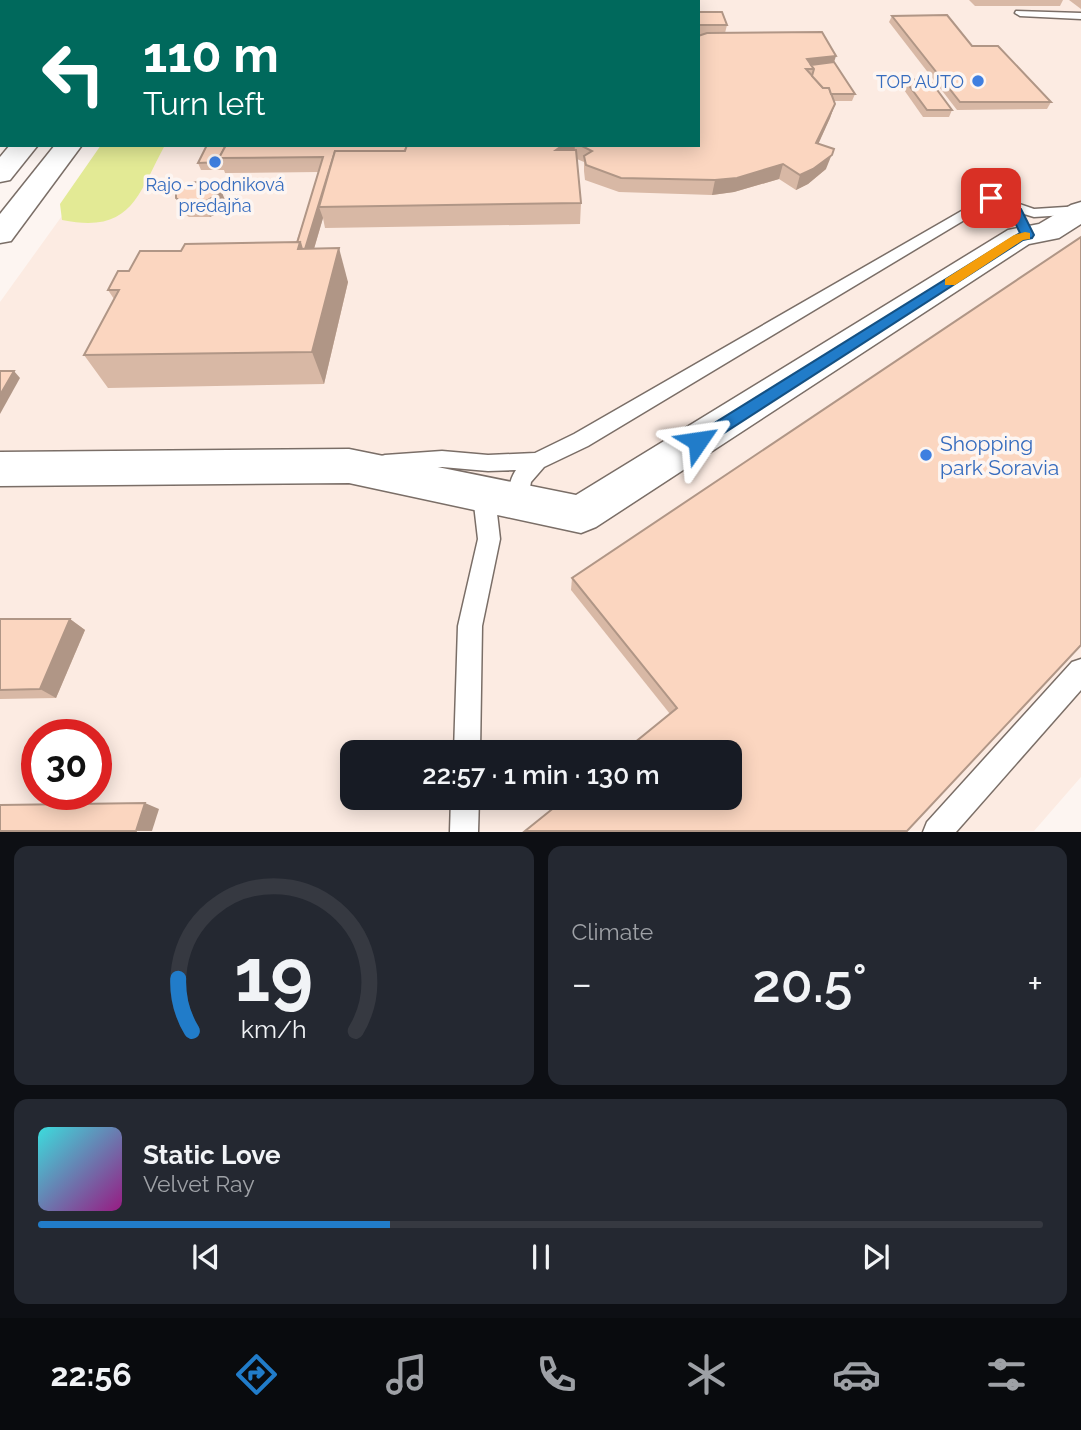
<!DOCTYPE html>
<meta charset="utf-8">
<style>
:root{--surface:#171b24;--page:#242831;--text:#f1f3f6;--muted:#9ea1a6;--line:#363941;--accent:#217cc9}
body{margin:0;font-family:Raleway,sans-serif;background:var(--page);color:var(--text);height:100vh;display:flex;flex-direction:column;font-size:26px;white-space:nowrap}
*{box-sizing:border-box;margin:0}
p{font-size:23px;color:var(--muted)}
.icon{flex:none;width:38px;height:38px;fill:none;stroke:currentColor;stroke-width:2;stroke-linecap:round;stroke-linejoin:round}
.map{position:relative;height:832px;overflow:hidden}
.panel{display:flex;flex-direction:column;gap:14px;padding:14px;background:#0d0f14;flex:1}
.panel>*{flex:none}
.guide{position:absolute;left:0px;top:0px;width:700px;height:147px;box-shadow:0 4px 18px #0003;background:#00695c;color:#fff;overflow:hidden}
.speed{position:absolute;left:21px;top:719px;display:flex;gap:14px;font-size:35px;font-weight:700;text-align:center}
.speed>*{display:grid;place-content:center;width:91px;height:91px;border-radius:50%;background:var(--surface);box-shadow:0 4px 18px #0003;line-height:1}
.speed .limit{border:10px solid #d22;background:#fff;color:#111}
.pin{position:absolute;display:grid;place-items:center;width:60px;height:60px;color:#fff;margin:-30px;border-radius:14px;box-shadow:0 4px 10px #0006}
.me{position:absolute;width:77px;margin:-38px;rotate:58deg;stroke-linejoin:round;filter:drop-shadow(0 0 5px #0008)}
.turn{display:flex;align-items:center;gap:24px;height:147px;padding:0 28px;font-size:32px}
.turn .icon{width:91px;height:91px;stroke-width:2.5}
.turn b{display:block;font-size:49px;line-height:60px}
.big{font-size:52px;font-weight:600;line-height:1.1}
.panel .tile{flex:1;display:flex;flex-direction:column;justify-content:center;gap:10px;min-width:0;padding:0 24px;border-radius:14px;background:var(--page)}
.panel .dial{align-items:center;gap:0}
.dial svg{height:182px;overflow:visible;fill:none;stroke:var(--line);stroke-width:7;stroke-linecap:round;text-anchor:middle}
.dial text{fill:var(--text);stroke:none}
.song{display:flex;align-items:center;gap:21px}
.cover{width:84px;height:84px;border-radius:10px;background:linear-gradient(135deg,hsl(180 70% 55%),hsl(310 70% 35%))}
.played{height:7px;border-radius:4px;background:linear-gradient(90deg,var(--accent) 35%,var(--line) 35%)}
.keys{display:flex;justify-content:space-around;direction:ltr}
.heat{display:flex;justify-content:space-between;align-items:center;font-size:38px;direction:ltr}
.panel .tiles{flex:1;display:grid;gap:14px;grid-template-columns:1fr 1fr}
.tile:last-child{grid-column:span 2}
.trip{position:absolute;left:340px;top:740px;width:402px;height:70px;border-radius:14px;background:var(--surface);box-shadow:0 4px 18px #0003;font-weight:600;line-height:70px;text-align:center}
.tabs{display:flex;height:112px;justify-content:space-around;align-items:center;background:#090b0e;color:var(--muted)}
.tabs .icon{width:49px;height:49px}
.tabs .on{color:var(--accent)}
.tabs b{font-size:32px;color:var(--text)}
.map>svg:first-child{display:block}
.built{fill:#fcebe2;fill-rule:evenodd}
.green{fill:#e3ea95}
.lines{fill:none;stroke-linecap:round;stroke-linejoin:round}
.lane-casing{stroke:#7a6e67;stroke-width:3}
.street-casing{stroke:#7a6e67;stroke-width:3}
.lane{fill:#fff;fill-rule:evenodd}
.street{fill:#fff;fill-rule:evenodd}
.wall{fill:#d8b8a5}
.shaded-wall{fill:#b09686}
.building{fill:#fbd6c0;stroke:#b09686;stroke-width:2}
.route{fill:#217cc9;stroke:#155183;stroke-width:2}
.slow{fill:#f59e0b}
.shop-dot{fill:#3f7fe0;stroke:#fdf5f1;stroke-width:2.5}
.labels{text-anchor:middle;dominant-baseline:central;stroke-width:7;stroke-linejoin:round;paint-order:stroke}
.far-shop-label{font-size:18px;fill:#366cbe;stroke:#fdf5f1;text-anchor:end}
.shop-label{font-size:21px;fill:#366cbe;stroke:#fdf5f1;text-anchor:start}
</style>
<div class="map">
<svg width="1081" height="832" viewBox="0 0 1081 832">
<rect width="100%" height="100%" fill="#fdf5f1"/>
<!-- built -->
<path class="built" d="M214 0H1081V777L1034 831 0 832V302L113 145H698V2H213ZM37 735H96V794H37ZM352 752H730V798H352Z"/>
<!-- green -->
<path class="green" d="M101 145H165C137 197 131 234 62 220L60 204Z"/>
<g class="lines">
<!-- lane casing -->
<g class="lane-casing">
<g id="lane">
<polygon points="118,0 132,0 117,2"/>
<polygon points="1016,11 1081,13 1081,19 1020,16 1015,13"/>
<rect x="0" y="19" width="2" height="6"/>
<path d="M991 194 1034 209 1081 206V214L1034 217 991 204 588 446 544 467 531 482 526 508 519 511 512 508C506 497 509 480 516 470L488 471 442 467 385 471 378 469 375 463 378 457 385 455 442 451 488 455 535 453 574 434Z"/>
<polygon points="484,487 491,490 495,496 500,539 482,626 480,752 454,752 458,626 478,539 473,496 477,490"/>
<polygon points="1081,659 1081,690 956,832 923,832 927,822 1072,662"/>
<polygon points="451,798 479,798 478,832 450,832"/>
</g>
</g>
<!-- street casing -->
<g class="street-casing">
<g id="street">
<polygon points="139,0 160,0 138,2"/>
<polygon points="173,0 194,0 172,2"/>
<polygon points="10,145 38,145 10,180 0,182 0,157"/>
<polygon points="55,145 82,145 11,241 0,243 0,214"/>
<polygon points="1081,202 1081,224 1059,238 1029,244 596,527 581,533 349,483 0,486 0,452 349,449 576,495 1008,230 1039,224 1071,205"/>
</g>
</g>
<!-- lane -->
<use href="#lane" class="lane"/>
<!-- street -->
<use href="#street" class="street"/>
</g>
<!-- wall -->
<g class="wall">
<polygon points="288,0 476,0 476,2 287,2"/>
<polygon points="969,0 1063,0 1060,6 975,6"/>
<polygon points="1069,0 1081,0 1081,9"/>
<polygon points="698,12 727,25 725,33 834,62 855,94 852,101 834,101 835,104 830,118 818,144 826,169 808,184 796,190 779,179 734,192 712,195 619,192 585,180 584,171 584,162 577,159 581,203 580,224 325,228 323,218 314,249 348,282 324,384 108,388 84,355 114,299 108,290 129,271 181,251 296,243 319,172 225,173 224,170 201,170 198,163 207,145 698,145"/>
<polygon points="892,16 972,46 1051,102 1047,109 957,110 889,22"/>
<polygon points="905,80 952,110 949,117 923,117 902,87"/>
<polygon points="176,198 225,200 225,206 220,212 210,217 189,217 183,213"/>
<polygon points="572,578 907,831 670,714 571,590"/>
<polygon points="0,619 70,619 85,630 56,698 0,699"/>
</g>
<!-- shaded-wall -->
<g class="shaded-wall">
<polygon points="836,56 832,69 814,69 807,59"/>
<polygon points="835,104 830,118 812,158 816,143"/>
<polygon points="563,145 575,145 574,158 556,150"/>
<polygon points="834,149 826,169 808,184 796,190 800,175"/>
<polygon points="332,157 319,207 323,218 308,269 298,249"/>
<polygon points="783,164 779,179 734,192 712,195 715,180"/>
<polygon points="219,185 225,200 225,206 220,212 210,217 204,202"/>
<polygon points="339,248 348,282 324,384 312,352"/>
<polygon points="14,371 20,378 0,414 0,395"/>
<polygon points="70,619 85,630 56,698 40,689"/>
<polygon points="145,803 159,809 152,831 136,831"/>
</g>
<!-- building -->
<g class="building">
<polygon points="288,0 392,0 393,2 287,2"/>
<polygon points="586,0 674,0 675,2 586,2"/>
<polygon points="698,12 722,12 727,25 698,25"/>
<polygon points="947,15 972,46 998,46 1051,102 960,102 892,16"/>
<polygon points="822,32 836,56 807,59 814,69 806,69 823,88 829,88 835,104 816,143 834,149 832,155 813,169 800,175 783,164 737,178 715,180 621,178 586,165 584,156 592,151 580,145 698,145 698,36 707,33"/>
<polygon points="834,62 855,94 831,94 829,88 823,88 812,76 814,69 811,65"/>
<polygon points="929,79 952,110 927,110 905,80"/>
<polygon points="207,145 226,145 219,158 221,162 198,163"/>
<polygon points="226,145 407,145 405,151 335,151 305,249 302,249 300,242 297,243 323,157 219,158"/>
<polygon points="407,145 563,145 556,150 576,150 581,203 319,207 335,151 405,151"/>
<polygon points="203,180 219,185 219,191 213,197 204,202 182,202 176,198 176,192 183,186"/>
<polygon points="1081,237 1081,645 907,831 525,831 566,798 730,798 730,752 623,752 677,708 572,578"/>
<polygon points="300,242 298,249 339,248 312,352 84,355 119,290 108,290 118,271 129,271 140,251 181,251 185,244"/>
<polygon points="0,371 14,371 0,395"/>
<polygon points="0,619 70,619 40,689 0,690"/>
<polygon points="145,803 136,831 0,831 0,805"/>
</g>
<!-- route -->
<polygon class="route" points="991,195 1021,209 1034,235 1032,238 1023,240 704,446 692,446 690,441 692,437 1020,233 1011,214 987,201 985,198"/>
<!-- slow -->
<polygon class="slow" points="1025,232 1030,233 1030,239 1023,240 955,285 945,285 945,279 1014,235"/>
<!-- markers -->
<g class="shop-dot">
<circle cx="978" cy="81" r="7"/>
<circle cx="215" cy="162" r="7"/>
<circle cx="926" cy="455" r="7"/>
</g>
<g class="labels">
<!-- far-shop labels -->
<g class="far-shop-label">
<text x="964" y="81">TOP AUTO</text>
<text x="215" y="184" text-anchor="middle">Rajo - podniková<tspan x="215" dy="21">predajňa</tspan></text>
</g>
<!-- shop labels -->
<g class="shop-label">
<text x="940" y="443">Shopping<tspan x="940" dy="24">park Soravia</tspan></text>
</g>
</g>
</svg>
<div class="speed"><div class="limit">30</div></div>
<div class="pin" style="left:991px;top:198px;background:#d93025"><svg class="icon" aria-label="arrive" viewBox="0 0 24 24"><path d="M6 21V4h12l-3 4 3 4H6"/></svg></div>
<svg class="me" style="left:698px;top:441px" viewBox="-20 -20 40 40"><path d="M0-17L14 15 0 8-14 15z" fill="#217cc9" stroke="#fff" stroke-width="4"/></svg>
<div class="trip">22:57 · 1 min · 130 m</div>
<div class="guide">
<div class="turn"><svg class="icon" aria-label="left" viewBox="0 0 24 24"><path d="M17 20v-9H6M10 6l-5 5 5 5"/></svg><div><b>110 m</b>Turn left</div></div>
</div>
</div>
<section class="panel">
<div class="tiles">
<div class="tile dial"><svg viewBox="0 0 100 80">
<path d="M14 69A42 42 0 1 1 86 69"/>
<path d="M14 69A42 42 0 0 1 8 46" stroke="#217cc9"/>
<text x="50" y="56" font-size="32" font-weight="700">19</text>
<text x="50" y="72" font-size="11">km/h</text>
</svg></div>
<div class="tile"><p>Climate</p>
<div class="heat"><a>−</a><b class="big">20.5°</b><a>+</a></div>
</div>
<div class="tile">
<div class="song"><i class="cover"></i><div><b>Static Love</b><p>Velvet Ray</p></div></div>
<div class="played"></div>
<div class="keys"><svg class="icon" aria-label="previous" viewBox="0 0 24 24"><path d="M18 5L8 12l10 7zM5 5v14"/></svg><svg class="icon" aria-label="pause" viewBox="0 0 24 24"><path d="M8 5v14M16 5v14"/></svg><svg class="icon" aria-label="next" viewBox="0 0 24 24"><path d="M6 5l10 7-10 7zM19 5v14"/></svg></div>
</div>
</div>
</section>
<nav class="tabs">
<b>22:56</b>
<svg class="icon on" aria-label="directions" viewBox="0 0 24 24"><path d="M12 3l9 9-9 9-9-9zM9 14v-3h6M13 9l2 2-2 2"/></svg>
<svg class="icon" aria-label="music" viewBox="0 0 24 24"><path d="M9 18V5l10-2v13"/><circle cx="6" cy="18" r="3"/><circle cx="16" cy="16" r="3"/></svg>
<svg class="icon" aria-label="phone" viewBox="0 0 24 24"><path d="M5 4h4l2 5-3 2q2 4 5 5l2-3 5 2v4C11 20 4 13 5 4z"/></svg>
<svg class="icon" aria-label="climate" viewBox="0 0 24 24"><path d="M12 3v18M4 7l16 10M4 17L20 7"/></svg>
<svg class="icon" aria-label="car" viewBox="0 0 24 24"><path d="M5 17H2v-5l4-1 3-4h7l3 4 3 1v5h-3M9 17h6M6 11h13"/><circle cx="7" cy="17" r="2"/><circle cx="17" cy="17" r="2"/></svg>
<svg class="icon" aria-label="filters" viewBox="0 0 24 24"><path d="M4 7h16M4 17h16"/><circle cx="9" cy="7" r="2"/><circle cx="15" cy="17" r="2"/></svg>
</nav>
